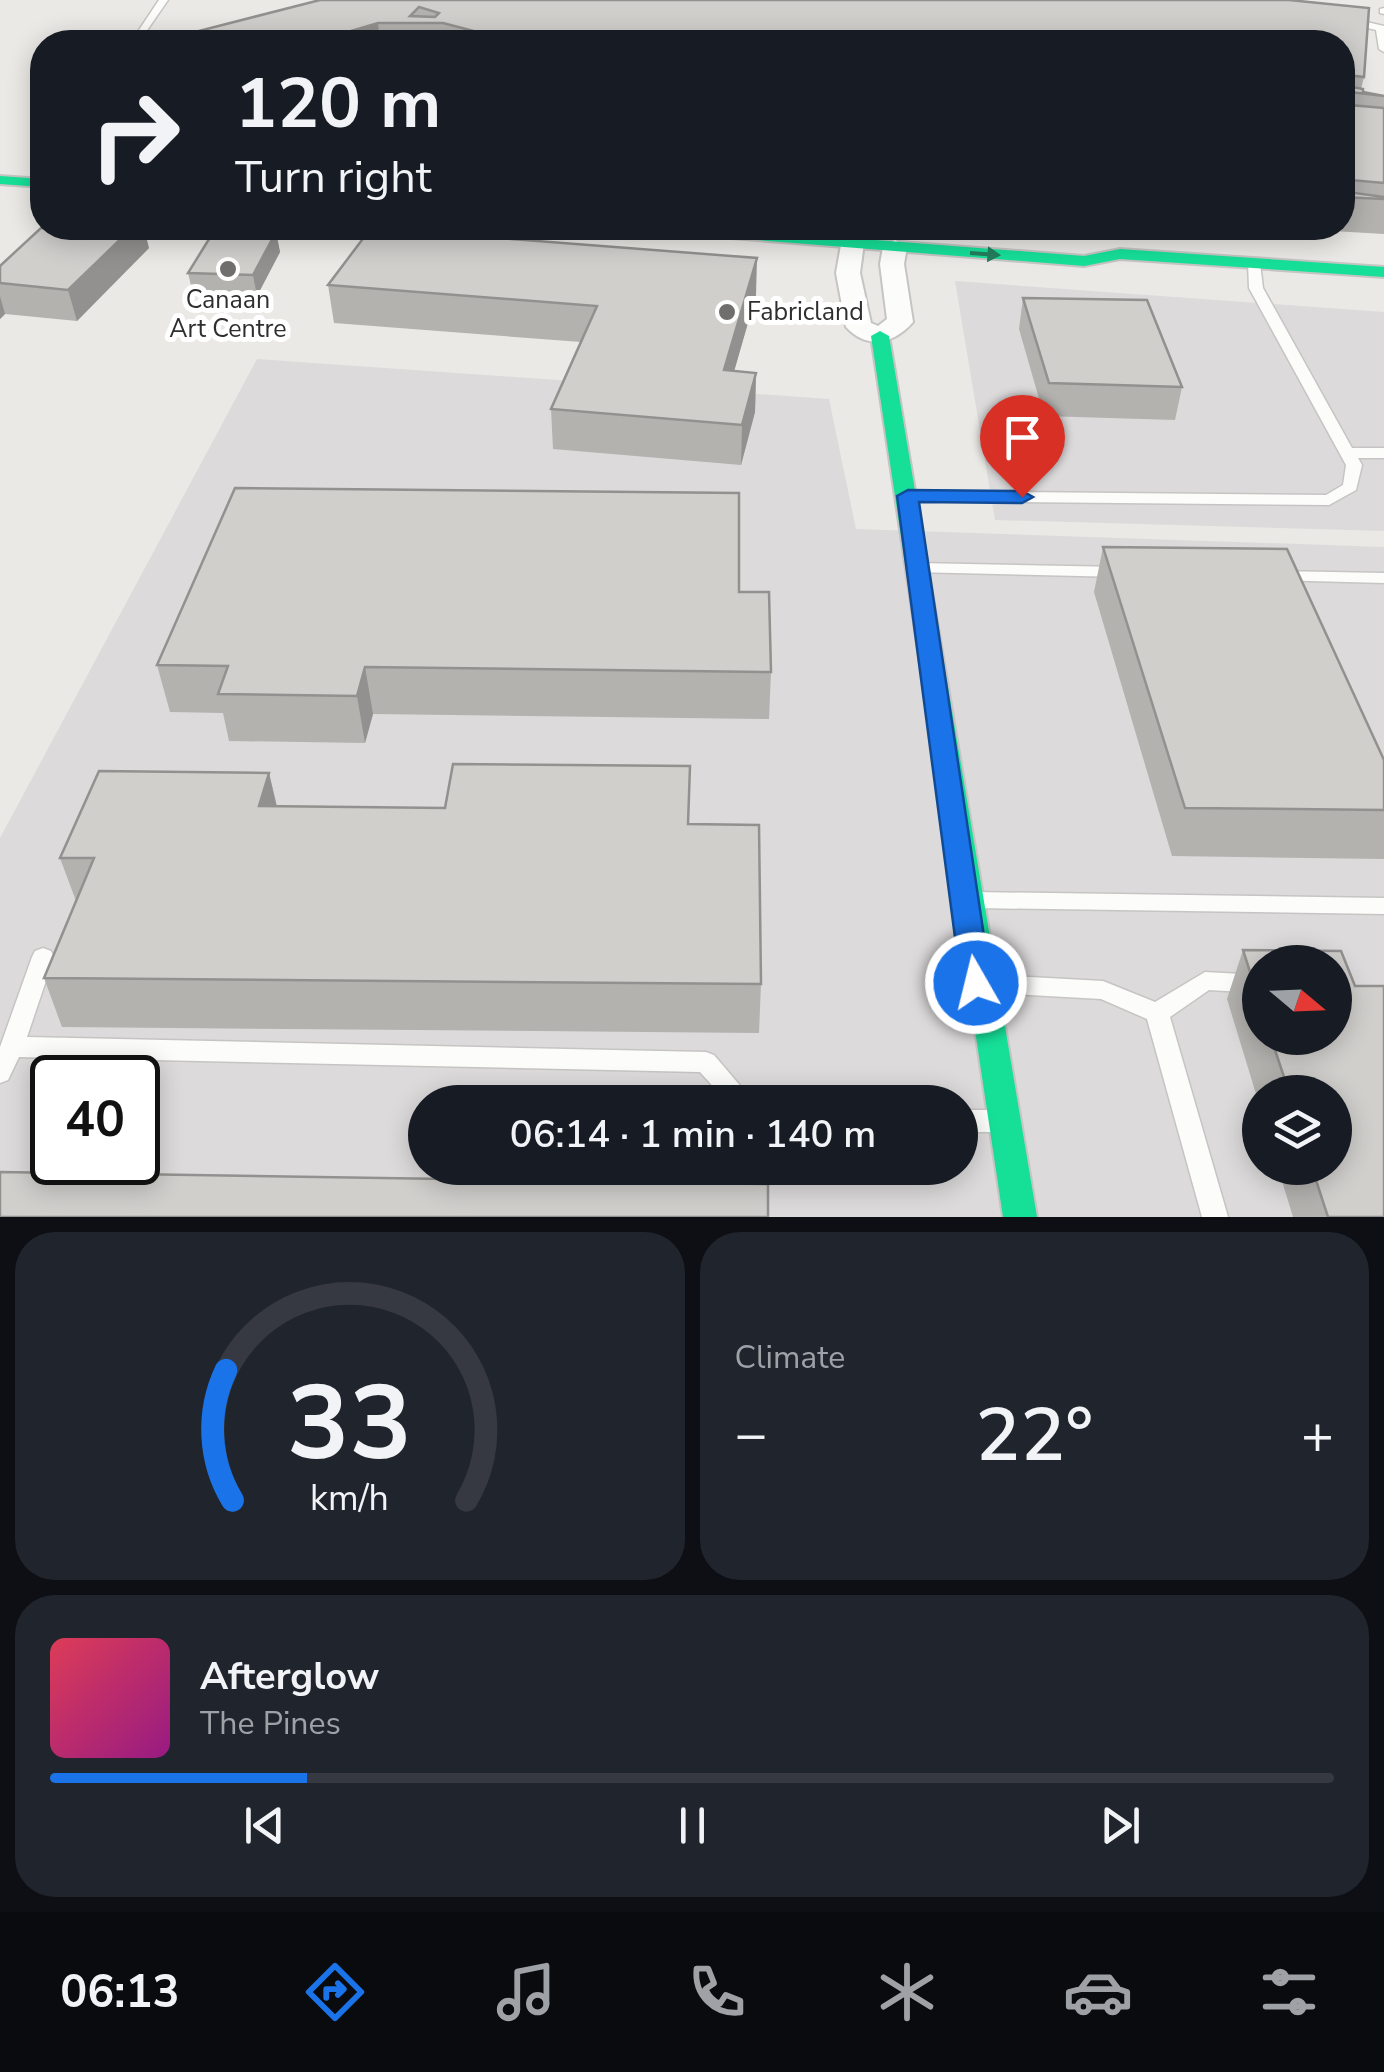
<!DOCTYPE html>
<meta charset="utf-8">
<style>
:root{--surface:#171b24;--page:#20242c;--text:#f1f3f6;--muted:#9ea1a6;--line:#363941;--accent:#1a73e8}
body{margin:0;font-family:"Nunito Sans",sans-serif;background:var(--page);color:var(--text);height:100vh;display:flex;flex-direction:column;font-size:38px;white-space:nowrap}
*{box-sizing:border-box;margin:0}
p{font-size:32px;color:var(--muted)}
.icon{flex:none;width:55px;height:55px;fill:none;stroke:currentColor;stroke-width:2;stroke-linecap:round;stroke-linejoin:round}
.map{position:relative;height:1217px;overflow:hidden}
.sheet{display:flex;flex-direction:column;gap:15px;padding:15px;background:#0d0f14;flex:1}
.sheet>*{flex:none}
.hud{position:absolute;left:30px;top:30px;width:1325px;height:210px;border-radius:40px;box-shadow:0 5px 25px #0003;background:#171b24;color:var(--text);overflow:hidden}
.needle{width:65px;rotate:109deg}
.fabs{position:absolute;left:1242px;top:945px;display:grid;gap:20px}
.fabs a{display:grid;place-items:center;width:110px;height:110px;border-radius:50%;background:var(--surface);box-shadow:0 5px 25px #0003;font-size:50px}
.speed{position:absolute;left:30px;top:1055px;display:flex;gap:20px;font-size:50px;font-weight:700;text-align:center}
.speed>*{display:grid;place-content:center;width:130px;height:130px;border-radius:50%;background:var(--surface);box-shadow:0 5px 25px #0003;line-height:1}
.speed .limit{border:5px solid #111;border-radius:15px;background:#fff;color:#111}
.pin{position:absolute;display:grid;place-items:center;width:85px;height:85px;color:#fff;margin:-102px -42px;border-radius:50% 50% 50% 0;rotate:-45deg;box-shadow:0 0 10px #0007}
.pin .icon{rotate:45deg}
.me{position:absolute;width:110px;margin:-55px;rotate:352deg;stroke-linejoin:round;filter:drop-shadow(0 0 8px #0008)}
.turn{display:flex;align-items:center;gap:35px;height:210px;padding:0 40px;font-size:45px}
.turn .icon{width:130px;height:130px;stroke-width:2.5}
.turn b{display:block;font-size:70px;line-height:85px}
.big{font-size:75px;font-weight:600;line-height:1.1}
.sheet .card{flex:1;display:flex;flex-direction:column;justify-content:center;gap:15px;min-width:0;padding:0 35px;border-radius:40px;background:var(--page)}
.sheet .dial{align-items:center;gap:0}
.dial svg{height:260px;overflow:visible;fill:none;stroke:var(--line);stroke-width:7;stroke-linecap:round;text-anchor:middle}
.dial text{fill:var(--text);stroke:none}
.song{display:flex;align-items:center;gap:30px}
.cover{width:120px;height:120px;border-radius:15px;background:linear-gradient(135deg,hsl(350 70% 55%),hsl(310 70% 35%))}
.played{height:10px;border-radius:5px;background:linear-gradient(90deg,var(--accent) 20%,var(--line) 20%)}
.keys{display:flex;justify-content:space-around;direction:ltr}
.heat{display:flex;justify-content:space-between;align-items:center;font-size:55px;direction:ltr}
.sheet .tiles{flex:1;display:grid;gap:15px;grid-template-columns:1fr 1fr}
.card:last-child{grid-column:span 2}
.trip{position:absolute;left:408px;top:1085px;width:570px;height:100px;border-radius:50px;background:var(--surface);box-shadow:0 5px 25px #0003;font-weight:600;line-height:100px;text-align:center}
.menu{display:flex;height:160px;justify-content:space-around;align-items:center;background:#090b0e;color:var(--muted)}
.menu .icon{width:70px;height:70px}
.menu .current{color:var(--accent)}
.menu b{font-size:45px;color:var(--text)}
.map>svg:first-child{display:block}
.industrial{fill:#dcdadb;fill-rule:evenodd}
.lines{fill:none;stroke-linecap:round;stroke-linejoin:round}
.lane-casing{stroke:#c6c5c4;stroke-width:3}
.street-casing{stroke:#c6c5c4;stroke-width:4}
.fast-casing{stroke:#c6c5c4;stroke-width:4}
.lane{fill:#fcfcfb;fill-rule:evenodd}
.street{fill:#fcfcfb;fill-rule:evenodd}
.fast{fill:#16e098;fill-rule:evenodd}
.wall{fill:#b3b2af;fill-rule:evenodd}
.shaded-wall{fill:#92918f}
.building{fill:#d0cfcc;stroke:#92918f;stroke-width:2.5;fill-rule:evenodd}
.oneway{fill:#237e5e}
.route{fill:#1a73e8;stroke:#114b97;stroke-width:2.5}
.poi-dot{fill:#706f6e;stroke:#fff;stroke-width:4}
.labels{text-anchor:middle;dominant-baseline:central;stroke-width:10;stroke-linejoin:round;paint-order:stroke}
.far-poi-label{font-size:25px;fill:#2e2e2e;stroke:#fff}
</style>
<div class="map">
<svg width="1384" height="1217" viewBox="0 0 1384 1217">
<rect width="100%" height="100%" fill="#ebe9e5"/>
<!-- industrial -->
<g class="industrial">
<polygon points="955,281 1384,312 1384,531 995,520"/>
<path d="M257 359 829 399 856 529 1384 547V1217H0V838ZM1260 962H1335V1038H1260ZM52 1078H138V1162H52ZM1260 1092H1335V1168H1260ZM425 1102H960V1168H425Z"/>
</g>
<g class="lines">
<!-- lane casing -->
<g class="lane-casing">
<g id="lane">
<polygon points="159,0 168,0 139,42 131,42"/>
<polygon points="1384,8 1384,14 1380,13 1380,9"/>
<polygon points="1345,17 1384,26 1384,52 1379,49 1376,30 1342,22 1340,20"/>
<polygon points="1254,259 1260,263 1263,288 1352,448 1384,448 1384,458 1358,458 1362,465 1356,490 1329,505 907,501 899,496 907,491 1326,495 1343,485 1346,465 1249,288 1248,263"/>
<polygon points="918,563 1122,567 1130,572 1122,577 912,572 910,568"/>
<polygon points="1278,571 1384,573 1384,583 1272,580 1269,576"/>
<polygon points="975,892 1384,898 1384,914 975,908 967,906 964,900 967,894"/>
<polygon points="43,948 51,951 54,957 27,1037 706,1052 714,1055 754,1102 727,1102 700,1072 19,1057 8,1080 0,1083 0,1047 32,957 35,951"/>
<polygon points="1205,972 1260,975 1260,993 1209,990 1170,1017 1228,1217 1202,1217 1147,1019 1101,999 994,993 986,990 983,984 986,978 994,975 1103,981 1155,1002"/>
<polygon points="960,1110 992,1110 1001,1113 1004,1121 1001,1129 992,1132 960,1132"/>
<polygon points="450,1168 694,1170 697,1168 727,1168 709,1190 700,1193 450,1190 441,1187 437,1179 441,1171"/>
</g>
</g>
<!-- street casing -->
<g class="street-casing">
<path id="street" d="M844 228H866L860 273 871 323 878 326 887 319 880 264 883 247 895 240 907 247 904 264 913 322C894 344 867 350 846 327L836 273Z"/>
</g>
<!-- fast casing -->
<g class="fast-casing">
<g id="fast">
<polygon points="0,176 42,179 42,187 0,184"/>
<polygon points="660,228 721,228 1084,256 1120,249 1384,267 1384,277 1120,259 1084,266 668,233"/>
<polygon points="880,331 889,336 1037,1217 1003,1217 871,336"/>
</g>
</g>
<!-- lane -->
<use href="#lane" class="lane"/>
<!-- street -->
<use href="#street" class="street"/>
<!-- fast -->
<use href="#fast" class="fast"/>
</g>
<!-- wall -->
<g class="wall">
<polygon points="320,0 1289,0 1369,8 1364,77 1361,89 1363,89 1363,92 1384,95 1384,234 1281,228 1342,228 1342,42 184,42 183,35"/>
<polygon points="276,232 280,252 257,296 193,294 188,273"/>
<polygon points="149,248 77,321 5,314 0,319 0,266"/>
<polygon points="328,285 756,295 734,371 756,373 755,412 741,465 553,449 551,409 581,342 334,323"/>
<polygon points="1023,298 1182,387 1175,420 1044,416 1019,329"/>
<polygon points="1103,547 1384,760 1384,859 1172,856 1094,592"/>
<polygon points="739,592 771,672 769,719 373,714 365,743 229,741 223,713 170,712 157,665"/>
<polygon points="269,773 277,806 690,824 761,984 759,1033 62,1027 44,978 76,901 60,858"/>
<path d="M1243 950 1341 951 1355 986H1384V1217H1293L1278 1168H1335V1092H1260V1107L1227 999ZM1260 962H1335V1038H1260Z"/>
</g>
<!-- shaded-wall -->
<g class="shaded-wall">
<polygon points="378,23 380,42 314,42"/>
<polygon points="132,228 144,228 149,248 77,321 68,290"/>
<polygon points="276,232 280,252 257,296 253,275"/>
<polygon points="757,258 756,295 723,410 724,370"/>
<polygon points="0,296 5,314 0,319"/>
<polygon points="756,373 755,412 741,465 742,425"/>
<polygon points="365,667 373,714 365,743 357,696"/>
<polygon points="269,773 280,821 259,806"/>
</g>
<!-- building -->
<g class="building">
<path d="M320 0H1289L1369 8 1364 77 1347 75V86L1363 89V92L1384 96 1350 92 1346 96 1350 105 1384 108V183L1351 180 1347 192 1384 197V199L1342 197V42H506L508 40 443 23H378L314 42H206L183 35ZM419 7 439 13 435 17 410 16Z"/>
<polygon points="42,227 42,228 132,228 68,290 0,283 0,266"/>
<polygon points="371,228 757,258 724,370 756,373 742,425 551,409 597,306 328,285"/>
<polygon points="214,231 276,232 253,275 188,273"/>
<polygon points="1023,298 1147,300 1182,387 1049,383"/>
<polygon points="235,488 739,493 739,592 769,592 771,672 365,667 357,696 218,694 228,666 157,665"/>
<polygon points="1103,547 1287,549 1384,760 1384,810 1185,808"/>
<polygon points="453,764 690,766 688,824 759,825 761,984 44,978 94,858 60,858 99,771 269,773 259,806 445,808"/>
<polygon points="1243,950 1341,951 1355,986 1384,986 1384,1217 1328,1217 1312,1168 1335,1168 1335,1092 1289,1092 1271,1038 1335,1038 1335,962 1260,962 1260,1003"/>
<polygon points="0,1172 768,1184 768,1217 0,1217"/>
</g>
<!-- one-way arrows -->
<defs><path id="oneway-solid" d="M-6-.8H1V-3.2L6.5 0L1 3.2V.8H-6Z" transform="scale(2.5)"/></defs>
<use class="oneway" href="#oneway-solid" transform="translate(985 254) rotate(4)"/>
<!-- route -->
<polygon class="route" points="908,490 1022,491 1033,497 1022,503 919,502 991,983 987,991 966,991 961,983 897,496"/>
<!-- markers -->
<g class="poi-dot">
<circle cx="228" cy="269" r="10"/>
<circle cx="727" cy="312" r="10"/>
</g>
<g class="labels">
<!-- far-poi labels -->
<g class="far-poi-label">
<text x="228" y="300">Canaan<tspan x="228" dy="29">Art Centre</tspan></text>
<text x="747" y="312" text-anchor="start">Fabricland</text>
</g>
</g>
</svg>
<div class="fabs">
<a><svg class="needle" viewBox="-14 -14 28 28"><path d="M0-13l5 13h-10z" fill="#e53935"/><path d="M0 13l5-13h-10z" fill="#9ea1a6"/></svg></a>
<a><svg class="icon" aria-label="layers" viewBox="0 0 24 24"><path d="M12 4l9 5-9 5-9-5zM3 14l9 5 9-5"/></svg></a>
</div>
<div class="speed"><div class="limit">40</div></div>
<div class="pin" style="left:1022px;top:497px;background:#d93025"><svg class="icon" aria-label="arrive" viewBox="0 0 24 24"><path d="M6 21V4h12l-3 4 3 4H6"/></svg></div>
<svg class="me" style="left:976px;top:983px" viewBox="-20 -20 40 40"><circle r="17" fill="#1a73e8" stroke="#fff" stroke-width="3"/><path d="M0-11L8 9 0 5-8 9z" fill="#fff"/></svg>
<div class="trip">06:14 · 1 min · 140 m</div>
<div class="hud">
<div class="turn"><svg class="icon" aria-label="right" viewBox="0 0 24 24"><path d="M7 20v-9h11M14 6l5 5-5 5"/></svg><div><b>120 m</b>Turn right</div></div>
</div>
</div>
<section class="sheet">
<div class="tiles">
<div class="card dial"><svg viewBox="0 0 100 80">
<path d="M14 69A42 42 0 1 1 86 69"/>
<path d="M14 69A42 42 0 0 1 12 29" stroke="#1a73e8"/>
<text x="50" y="56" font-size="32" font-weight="700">33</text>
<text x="50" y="72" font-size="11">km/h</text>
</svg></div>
<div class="card"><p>Climate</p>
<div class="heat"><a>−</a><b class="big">22°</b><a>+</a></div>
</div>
<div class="card">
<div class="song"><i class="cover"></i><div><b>Afterglow</b><p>The Pines</p></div></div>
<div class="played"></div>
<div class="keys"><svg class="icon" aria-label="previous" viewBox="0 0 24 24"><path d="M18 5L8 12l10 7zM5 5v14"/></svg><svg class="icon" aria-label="pause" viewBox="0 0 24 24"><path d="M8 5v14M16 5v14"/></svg><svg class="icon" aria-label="next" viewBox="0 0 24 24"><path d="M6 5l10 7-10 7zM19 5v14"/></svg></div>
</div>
</div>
</section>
<nav class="menu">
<b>06:13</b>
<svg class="icon current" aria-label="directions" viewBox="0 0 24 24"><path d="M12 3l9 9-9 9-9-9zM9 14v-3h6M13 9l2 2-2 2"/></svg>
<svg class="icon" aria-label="music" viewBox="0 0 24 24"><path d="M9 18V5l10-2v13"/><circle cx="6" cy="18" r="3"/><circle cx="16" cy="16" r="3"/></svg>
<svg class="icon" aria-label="phone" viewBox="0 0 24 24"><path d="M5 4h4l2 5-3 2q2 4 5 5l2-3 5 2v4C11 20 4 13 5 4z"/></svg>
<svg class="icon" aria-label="climate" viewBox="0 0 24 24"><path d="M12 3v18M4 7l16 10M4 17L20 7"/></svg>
<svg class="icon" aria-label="car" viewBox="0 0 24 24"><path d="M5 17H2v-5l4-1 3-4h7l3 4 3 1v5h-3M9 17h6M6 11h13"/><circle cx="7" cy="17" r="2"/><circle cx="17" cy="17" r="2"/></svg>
<svg class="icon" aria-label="filters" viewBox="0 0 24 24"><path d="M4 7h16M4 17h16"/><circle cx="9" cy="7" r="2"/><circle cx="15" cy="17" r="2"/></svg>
</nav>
